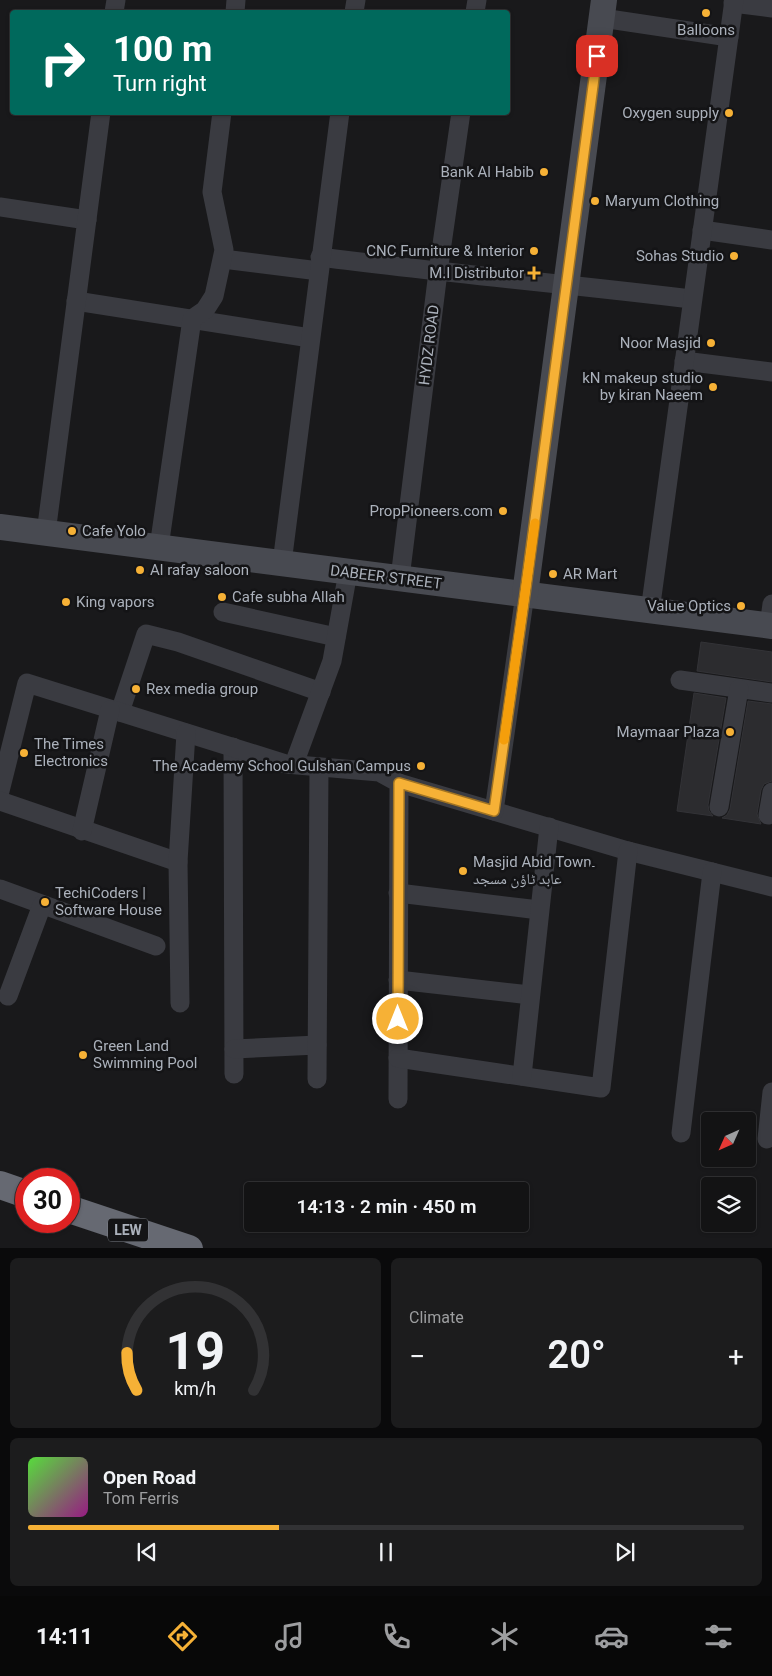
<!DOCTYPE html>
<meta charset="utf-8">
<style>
:root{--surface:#131314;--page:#1c1c1d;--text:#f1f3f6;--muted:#9d9ea0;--line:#323234;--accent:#f6b136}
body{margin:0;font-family:Roboto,"Noto Naskh Arabic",sans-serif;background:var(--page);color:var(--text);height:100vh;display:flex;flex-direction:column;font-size:19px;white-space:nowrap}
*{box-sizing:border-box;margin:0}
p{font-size:16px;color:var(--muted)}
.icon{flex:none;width:28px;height:28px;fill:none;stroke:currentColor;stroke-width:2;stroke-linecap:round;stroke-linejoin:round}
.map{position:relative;height:1248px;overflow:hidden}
.drawer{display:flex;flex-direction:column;gap:10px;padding:10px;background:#0a0a0b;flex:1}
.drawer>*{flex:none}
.banner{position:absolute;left:10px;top:10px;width:500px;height:105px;border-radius:5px;box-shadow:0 1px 4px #0004,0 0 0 1px var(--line);background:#00695c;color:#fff;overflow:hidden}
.needle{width:32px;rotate:225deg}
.tools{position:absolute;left:701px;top:1112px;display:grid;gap:10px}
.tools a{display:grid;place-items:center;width:55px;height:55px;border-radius:5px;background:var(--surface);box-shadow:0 1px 4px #0004,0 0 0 1px var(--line);font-size:25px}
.speed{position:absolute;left:15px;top:1168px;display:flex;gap:10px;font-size:25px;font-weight:700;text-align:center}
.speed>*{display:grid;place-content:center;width:65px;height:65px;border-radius:50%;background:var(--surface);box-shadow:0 1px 4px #0004,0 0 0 1px var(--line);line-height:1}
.speed .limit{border:8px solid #d22;background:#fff;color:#111}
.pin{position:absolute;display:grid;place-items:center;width:42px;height:42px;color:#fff;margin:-21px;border-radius:10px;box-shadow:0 2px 8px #0006}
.me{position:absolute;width:55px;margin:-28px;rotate:0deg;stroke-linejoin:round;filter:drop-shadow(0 0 4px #0008)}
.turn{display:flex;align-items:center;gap:18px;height:105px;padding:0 20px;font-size:22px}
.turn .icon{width:65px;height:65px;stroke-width:2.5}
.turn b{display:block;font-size:35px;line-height:42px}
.big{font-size:38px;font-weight:600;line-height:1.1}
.drawer .tile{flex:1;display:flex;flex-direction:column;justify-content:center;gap:8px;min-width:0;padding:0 18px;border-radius:8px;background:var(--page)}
.drawer .dial{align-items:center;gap:0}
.dial svg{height:130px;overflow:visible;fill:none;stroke:var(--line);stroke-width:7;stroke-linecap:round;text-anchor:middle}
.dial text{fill:var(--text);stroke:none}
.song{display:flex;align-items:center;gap:15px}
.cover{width:60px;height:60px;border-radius:8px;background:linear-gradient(135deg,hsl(110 70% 55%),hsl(310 70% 35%))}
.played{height:5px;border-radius:2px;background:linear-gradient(90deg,var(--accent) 35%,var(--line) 35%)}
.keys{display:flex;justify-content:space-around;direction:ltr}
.heat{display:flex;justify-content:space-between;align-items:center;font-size:28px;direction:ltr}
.drawer .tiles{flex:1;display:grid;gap:10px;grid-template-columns:1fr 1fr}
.tile:last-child{grid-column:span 2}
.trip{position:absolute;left:244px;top:1182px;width:285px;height:50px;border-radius:5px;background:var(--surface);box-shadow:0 1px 4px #0004,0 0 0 1px var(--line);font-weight:600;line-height:50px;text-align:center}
.tab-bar{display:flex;height:80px;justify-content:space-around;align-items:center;background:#080808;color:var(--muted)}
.tab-bar .icon{width:35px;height:35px}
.tab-bar .selected{color:var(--accent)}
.tab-bar b{font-size:22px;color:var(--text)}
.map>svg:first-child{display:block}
.building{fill:#2c2c2f;stroke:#333337}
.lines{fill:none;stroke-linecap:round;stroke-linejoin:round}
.street{stroke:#3a3b41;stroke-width:19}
.secondary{stroke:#484a51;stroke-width:26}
.highway{stroke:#666972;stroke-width:28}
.route-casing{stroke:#a07323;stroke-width:12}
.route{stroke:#f6b136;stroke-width:9}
.slow{stroke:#f59e0b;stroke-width:9}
.poi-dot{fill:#f6b136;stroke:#141416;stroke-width:2}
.labels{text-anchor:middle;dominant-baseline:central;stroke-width:5;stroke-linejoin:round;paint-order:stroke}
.shield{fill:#141416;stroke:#7e828a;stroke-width:1}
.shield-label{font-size:14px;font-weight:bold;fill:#abb1bb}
.poi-label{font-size:15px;fill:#abb1bb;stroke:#141416;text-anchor:end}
.street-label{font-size:15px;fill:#abb1bb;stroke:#141416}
</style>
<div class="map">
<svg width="772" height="1249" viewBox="0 0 772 1249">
<rect width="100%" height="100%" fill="#19191b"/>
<!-- building -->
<g class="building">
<polygon points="701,642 772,652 772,682 697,671"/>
<polygon points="694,693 726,698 708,805 709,811 713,816 677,811"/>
<polygon points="748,701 772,704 772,781 764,784 761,790 757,814 761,824 722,818 727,815 730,809"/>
</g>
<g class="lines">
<!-- street -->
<g class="street">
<polyline points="733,3 772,8"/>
<polyline points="114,12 116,0"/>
<polyline points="235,12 236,0"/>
<polyline points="354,12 356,0"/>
<polyline points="475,12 477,0"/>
<polyline points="602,18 729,37"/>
<polyline points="0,207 87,220"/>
<polyline points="702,230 772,240"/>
<path d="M320 257C443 273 567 284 691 299"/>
<polyline points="223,259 319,271"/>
<polyline points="76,301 310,338"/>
<polyline points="684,361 772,372"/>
<polyline points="46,533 101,112"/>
<polyline points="159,547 192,319 205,310 214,296 224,250 212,192 222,112"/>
<polyline points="282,563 340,112"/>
<polyline points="400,578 438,272 461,112"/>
<polyline points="650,611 734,0"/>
<polyline points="223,612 336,637"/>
<polyline points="769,626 772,604"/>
<polyline points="680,680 772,693"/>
<polyline points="120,712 146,634 178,642 321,692"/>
<polyline points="233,747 234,1074"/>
<polyline points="294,764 332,661 348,572"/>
<polyline points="399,783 628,851 772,887"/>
<polyline points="0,791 27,683 286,764 379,772 399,783 398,1099"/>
<polyline points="0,801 178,862"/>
<polyline points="719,807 739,689"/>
<polyline points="494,811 525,594"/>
<polyline points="768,815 772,792"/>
<polyline points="82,831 110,710"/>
<polyline points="0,889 156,946"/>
<polyline points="398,893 539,910"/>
<polyline points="398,980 530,995"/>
<polyline points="8,996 42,905"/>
<polyline points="180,1003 178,862 186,733"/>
<polyline points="234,1049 317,1045"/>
<polyline points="398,1058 601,1088 628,851"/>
<polyline points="522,1076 549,827"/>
<polyline points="317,1079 319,767"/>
<polyline points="681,1133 712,872"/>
<polyline points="767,1139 772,1092"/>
</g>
<!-- secondary -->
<g class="secondary">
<polyline points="0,527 772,626"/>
<polyline points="525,594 604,0"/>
</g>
<!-- highway -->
<g class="highway">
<polyline points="0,1185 26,1194"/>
<polyline points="69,1209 189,1249"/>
</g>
</g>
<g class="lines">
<!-- route casing -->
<g class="route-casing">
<polyline id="route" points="398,1019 399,783 494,811 525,594 597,56"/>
</g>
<!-- route -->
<use href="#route" class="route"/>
<!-- slow -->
<polyline class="slow" points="504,740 535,523"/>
</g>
<!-- markers -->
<g class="poi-dot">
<circle cx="706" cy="13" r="5"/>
<circle cx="729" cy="113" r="5"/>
<circle cx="544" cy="172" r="5"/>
<circle cx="595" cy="201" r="5"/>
<circle cx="534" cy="251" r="5"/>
<circle cx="734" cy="256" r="5"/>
<path d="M531.5 265.5h5v5h5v5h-5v5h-5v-5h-5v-5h5z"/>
<circle cx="711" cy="343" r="5"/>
<circle cx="713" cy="387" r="5"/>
<circle cx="503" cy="511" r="5"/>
<circle cx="72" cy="531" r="5"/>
<circle cx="140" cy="570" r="5"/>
<circle cx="553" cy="574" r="5"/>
<circle cx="222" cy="597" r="5"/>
<circle cx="66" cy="602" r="5"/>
<circle cx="741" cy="606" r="5"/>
<circle cx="136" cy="689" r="5"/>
<circle cx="730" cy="732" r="5"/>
<circle cx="24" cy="753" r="5"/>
<circle cx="421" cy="766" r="5"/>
<circle cx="463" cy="871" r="5"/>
<circle cx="45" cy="902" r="5"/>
<circle cx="83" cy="1055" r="5"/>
</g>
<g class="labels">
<!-- shield labels -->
<rect class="shield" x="108" y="1218.5" width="40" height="23" rx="4"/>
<g class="shield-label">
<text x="128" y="1230">LEW</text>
</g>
<!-- poi labels -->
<g class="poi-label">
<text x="706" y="30" text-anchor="middle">Balloons</text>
<text x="719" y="113">Oxygen supply</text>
<text x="534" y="172">Bank Al Habib</text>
<text x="605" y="201" text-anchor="start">Maryum Clothing</text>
<text x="524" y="251">CNC Furniture &amp; Interior</text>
<text x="724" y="256">Sohas Studio</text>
<text x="524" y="273">M.I Distributor</text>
<text x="701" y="343">Noor Masjid</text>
<text x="703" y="378">kN makeup studio<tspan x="703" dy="17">by kiran Naeem</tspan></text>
<text x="493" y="511">PropPioneers.com</text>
<text x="82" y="531" text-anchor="start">Cafe Yolo</text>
<text x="150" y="570" text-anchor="start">Al rafay saloon</text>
<text x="563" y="574" text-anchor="start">AR Mart</text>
<text x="232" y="597" text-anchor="start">Cafe subha Allah</text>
<text x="76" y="602" text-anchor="start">King vapors</text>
<text x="731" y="606">Value Optics</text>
<text x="146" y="689" text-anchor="start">Rex media group</text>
<text x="720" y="732">Maymaar Plaza</text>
<text x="34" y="744" text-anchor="start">The Times<tspan x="34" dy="17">Electronics</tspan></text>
<text x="411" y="766">The Academy School Gulshan Campus</text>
<text x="473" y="862" text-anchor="start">Masjid Abid Town۔<tspan x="473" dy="17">عابد ٹاؤن مسجد</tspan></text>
<text x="55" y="893" text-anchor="start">TechiCoders |<tspan x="55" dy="17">Software House</tspan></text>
<text x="93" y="1046" text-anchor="start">Green Land<tspan x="93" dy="17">Swimming Pool</tspan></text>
</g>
<!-- street labels -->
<g class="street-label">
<text transform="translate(429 345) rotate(-83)">HYDZ ROAD</text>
<text transform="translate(386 577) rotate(7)">DABEER STREET</text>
</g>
</g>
</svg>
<div class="tools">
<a><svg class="needle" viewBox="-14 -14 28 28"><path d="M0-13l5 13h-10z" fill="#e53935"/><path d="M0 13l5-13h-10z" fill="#9d9ea0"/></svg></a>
<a><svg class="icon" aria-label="layers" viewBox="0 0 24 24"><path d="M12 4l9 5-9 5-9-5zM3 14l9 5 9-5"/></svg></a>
</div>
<div class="speed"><div class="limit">30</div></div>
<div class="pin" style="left:597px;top:56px;background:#d93025"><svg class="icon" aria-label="arrive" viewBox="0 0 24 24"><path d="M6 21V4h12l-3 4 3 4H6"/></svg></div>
<svg class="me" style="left:398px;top:1019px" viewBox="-20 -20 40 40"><circle r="17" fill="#f6b136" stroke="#fff" stroke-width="3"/><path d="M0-11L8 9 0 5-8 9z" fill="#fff"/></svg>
<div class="trip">14:13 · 2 min · 450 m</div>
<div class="banner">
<div class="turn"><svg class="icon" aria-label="right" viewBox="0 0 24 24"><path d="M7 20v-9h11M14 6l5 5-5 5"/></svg><div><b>100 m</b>Turn right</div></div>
</div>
</div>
<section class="drawer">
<div class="tiles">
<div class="tile dial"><svg viewBox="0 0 100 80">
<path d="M14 69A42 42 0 1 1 86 69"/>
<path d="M14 69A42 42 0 0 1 8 46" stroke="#f6b136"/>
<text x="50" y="56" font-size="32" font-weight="700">19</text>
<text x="50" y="72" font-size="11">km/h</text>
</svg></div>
<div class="tile"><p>Climate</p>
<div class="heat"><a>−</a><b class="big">20°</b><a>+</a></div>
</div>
<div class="tile">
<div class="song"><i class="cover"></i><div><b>Open Road</b><p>Tom Ferris</p></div></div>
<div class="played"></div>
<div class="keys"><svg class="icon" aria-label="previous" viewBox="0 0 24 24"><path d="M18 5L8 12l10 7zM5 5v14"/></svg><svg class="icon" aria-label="pause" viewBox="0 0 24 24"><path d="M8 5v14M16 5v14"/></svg><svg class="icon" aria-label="next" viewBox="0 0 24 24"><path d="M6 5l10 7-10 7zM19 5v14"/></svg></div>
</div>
</div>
</section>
<nav class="tab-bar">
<b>14:11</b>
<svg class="icon selected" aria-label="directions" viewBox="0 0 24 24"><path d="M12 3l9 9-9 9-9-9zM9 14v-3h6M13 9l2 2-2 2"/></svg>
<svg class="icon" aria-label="music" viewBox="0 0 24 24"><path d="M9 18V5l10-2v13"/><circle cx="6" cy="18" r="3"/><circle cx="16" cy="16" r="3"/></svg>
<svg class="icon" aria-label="phone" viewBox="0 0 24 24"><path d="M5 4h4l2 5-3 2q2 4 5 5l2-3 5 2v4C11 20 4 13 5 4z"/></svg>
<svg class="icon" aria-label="climate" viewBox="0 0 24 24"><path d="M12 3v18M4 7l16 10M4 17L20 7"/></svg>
<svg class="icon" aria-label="car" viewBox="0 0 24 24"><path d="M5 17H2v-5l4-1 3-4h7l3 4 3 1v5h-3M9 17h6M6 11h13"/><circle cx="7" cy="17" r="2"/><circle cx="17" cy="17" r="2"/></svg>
<svg class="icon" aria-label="filters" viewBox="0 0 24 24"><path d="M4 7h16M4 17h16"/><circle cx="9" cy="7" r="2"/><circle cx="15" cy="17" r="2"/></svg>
</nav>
